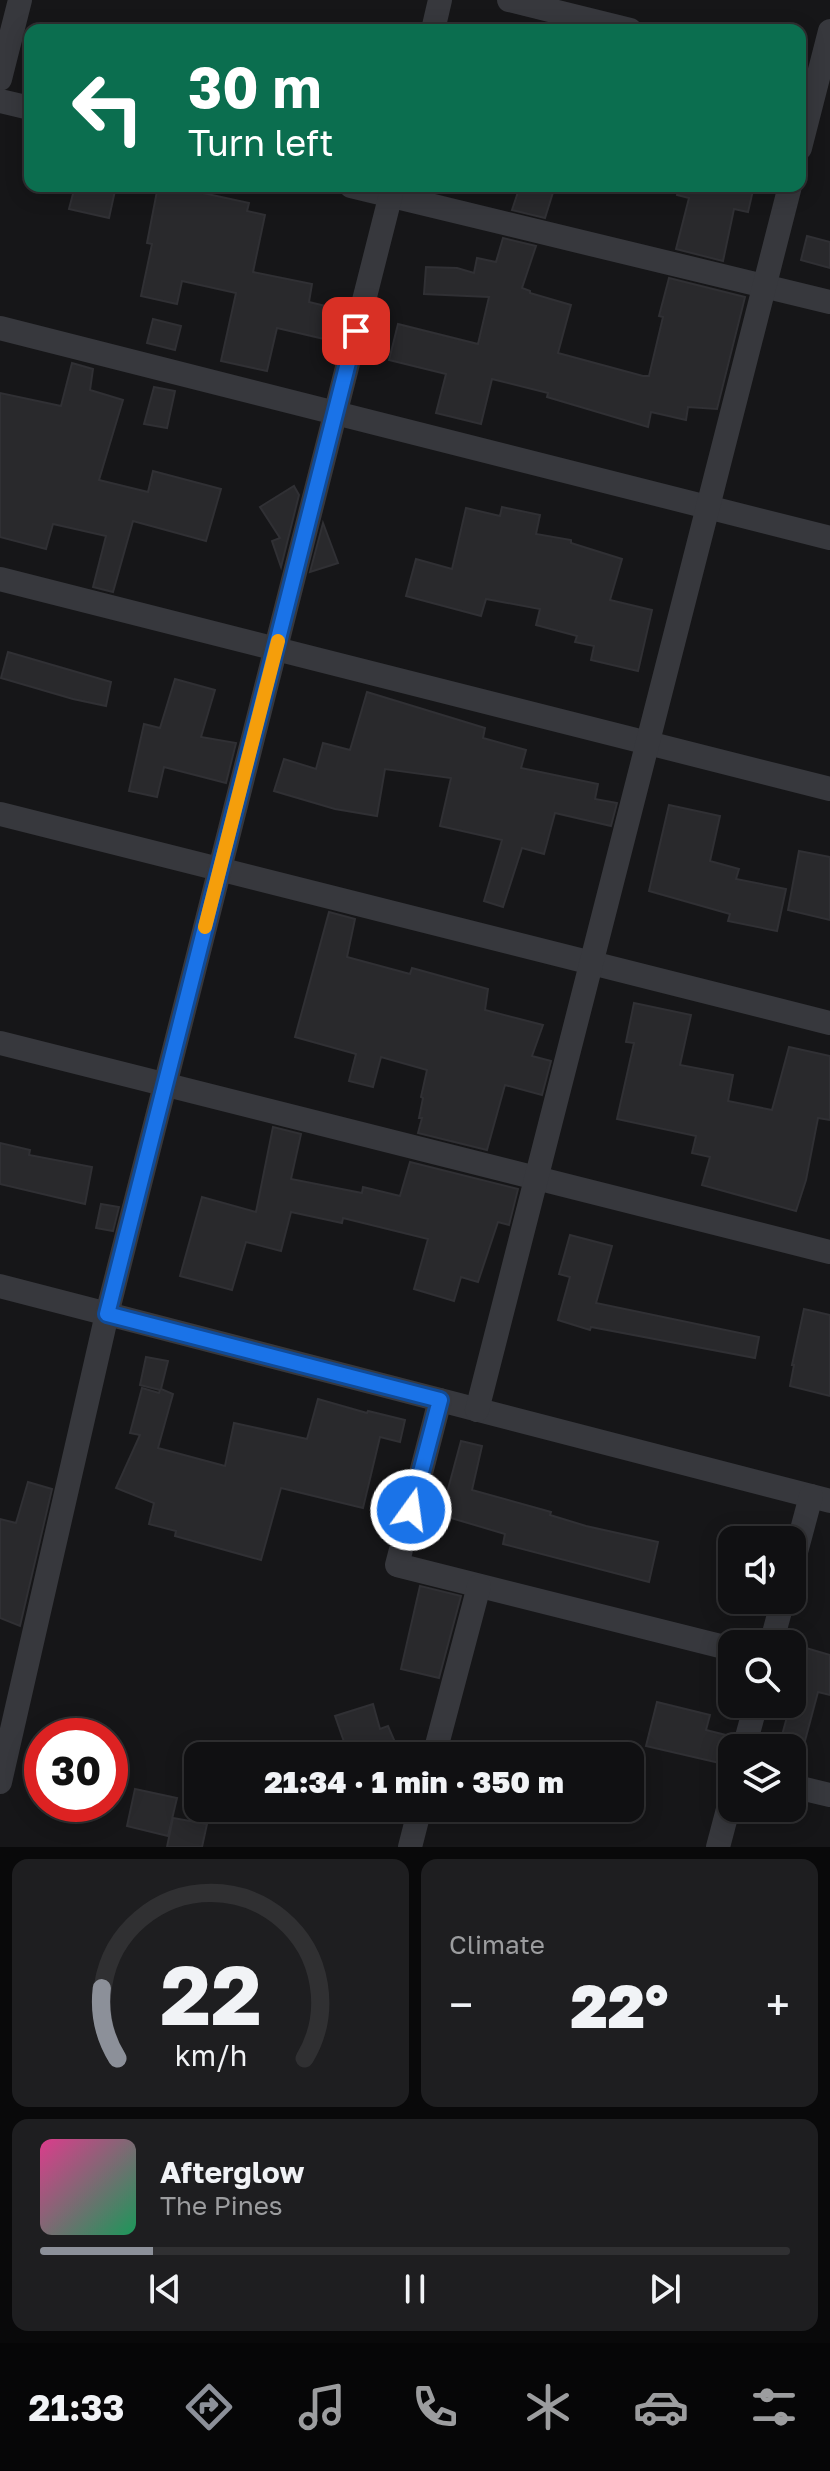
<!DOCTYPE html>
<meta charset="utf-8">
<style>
:root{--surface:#101012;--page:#1e1e20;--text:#f1f3f6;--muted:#9c9d9f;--line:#303032;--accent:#8c9099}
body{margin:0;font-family:"Golos Text",sans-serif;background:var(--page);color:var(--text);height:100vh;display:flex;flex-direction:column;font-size:30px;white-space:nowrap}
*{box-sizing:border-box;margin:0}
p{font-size:26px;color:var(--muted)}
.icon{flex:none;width:44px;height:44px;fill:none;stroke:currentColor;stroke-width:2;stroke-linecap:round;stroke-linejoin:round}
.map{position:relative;height:1847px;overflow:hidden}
.drawer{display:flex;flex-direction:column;gap:12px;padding:12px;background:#09090a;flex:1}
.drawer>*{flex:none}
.guide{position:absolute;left:24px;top:24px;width:782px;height:168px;border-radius:16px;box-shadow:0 4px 20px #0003,0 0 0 2px var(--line);background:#0b6e4f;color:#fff;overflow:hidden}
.fabs{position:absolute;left:718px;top:1526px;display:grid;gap:16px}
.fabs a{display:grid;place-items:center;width:88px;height:88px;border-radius:16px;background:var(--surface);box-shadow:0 4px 20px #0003,0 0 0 2px var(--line);font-size:40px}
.speed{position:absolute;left:24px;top:1718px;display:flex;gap:16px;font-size:40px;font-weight:700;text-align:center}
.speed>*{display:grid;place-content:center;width:104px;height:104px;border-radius:50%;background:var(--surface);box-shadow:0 4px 20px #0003,0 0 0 2px var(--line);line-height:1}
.speed .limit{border:12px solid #d22;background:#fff;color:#111}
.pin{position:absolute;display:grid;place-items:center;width:68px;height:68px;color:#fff;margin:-34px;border-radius:16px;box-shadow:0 4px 12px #0006}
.me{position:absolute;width:88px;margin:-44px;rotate:14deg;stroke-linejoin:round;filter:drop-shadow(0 0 6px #0008)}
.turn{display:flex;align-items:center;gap:28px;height:168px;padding:0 32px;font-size:36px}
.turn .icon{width:104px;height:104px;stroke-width:2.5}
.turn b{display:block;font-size:56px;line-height:68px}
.big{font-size:60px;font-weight:800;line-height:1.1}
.drawer .widget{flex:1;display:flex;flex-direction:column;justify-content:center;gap:12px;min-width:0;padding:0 28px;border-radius:16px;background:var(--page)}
.drawer .dial{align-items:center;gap:0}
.dial svg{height:208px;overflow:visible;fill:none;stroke:var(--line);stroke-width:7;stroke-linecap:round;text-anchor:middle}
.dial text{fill:var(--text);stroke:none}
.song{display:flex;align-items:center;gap:24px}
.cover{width:96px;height:96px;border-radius:12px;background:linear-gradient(135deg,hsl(330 70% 55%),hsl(150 70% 35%))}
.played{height:8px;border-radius:4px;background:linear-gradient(90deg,var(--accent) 15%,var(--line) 15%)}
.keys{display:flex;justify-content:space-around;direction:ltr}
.heat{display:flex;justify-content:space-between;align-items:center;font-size:44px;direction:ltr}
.drawer .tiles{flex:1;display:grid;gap:12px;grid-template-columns:1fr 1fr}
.widget:last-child{grid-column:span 2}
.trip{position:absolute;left:184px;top:1742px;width:460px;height:80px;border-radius:16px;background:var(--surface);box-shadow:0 4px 20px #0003,0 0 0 2px var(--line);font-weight:800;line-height:80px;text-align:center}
.dock{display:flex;height:128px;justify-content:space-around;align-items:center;background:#060607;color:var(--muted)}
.dock .icon{width:56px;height:56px}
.dock .on{color:var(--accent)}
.dock b{font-size:36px;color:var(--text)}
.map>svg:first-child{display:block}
.building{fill:#29292c;stroke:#303034;stroke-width:2}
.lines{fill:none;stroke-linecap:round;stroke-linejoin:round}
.minor{stroke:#37383d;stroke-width:24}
.route-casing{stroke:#114b97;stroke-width:20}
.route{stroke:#1a73e8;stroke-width:14}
.slow{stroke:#f59e0b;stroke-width:14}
</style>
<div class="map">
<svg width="830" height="1847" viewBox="0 0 830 1847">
<rect width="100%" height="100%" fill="#161618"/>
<!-- building -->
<g class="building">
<polygon points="75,186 116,186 109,218 69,209"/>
<polygon points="158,186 190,186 189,190 249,203 247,211 265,215 253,272 312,284 309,302 346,311 337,342 277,328 267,371 221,361 236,293 182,281 177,304 141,296 152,244 147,243"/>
<polygon points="520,186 555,186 545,218 512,210"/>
<polygon points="678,186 754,186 748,212 734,209 723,261 676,249 689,198 677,195"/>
<polygon points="807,236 830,242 830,268 801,260"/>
<polygon points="503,238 536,246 522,288 530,291 530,293 571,305 558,353 643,376 649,376 663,317 659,316 669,278 745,297 717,409 688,407 686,420 651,412 648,427 547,397 548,393 492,379 481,424 436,413 446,374 389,360 398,324 478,344 489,297 424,294 426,267 457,268 474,273 477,258 496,262"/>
<polygon points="153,319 181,326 175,350 147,343"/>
<polygon points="72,363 93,369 90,390 123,400 99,480 148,492 153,471 221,489 206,541 133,521 113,592 93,587 106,536 53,524 46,549 0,537 0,393 61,406"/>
<polygon points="154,387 175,391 167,428 144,424"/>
<polygon points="294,486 299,495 281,567 272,541 280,538 260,507"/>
<polygon points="502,507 540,515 536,534 571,540 571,543 622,559 610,600 652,610 638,671 591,660 594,646 575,642 577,636 536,625 540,609 486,599 481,616 406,596 416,559 452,569 466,508 500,516"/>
<polygon points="323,523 338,563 310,572"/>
<polygon points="8,652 111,682 106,706 73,699 1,678"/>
<polygon points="175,679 215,690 201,737 236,743 226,783 164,767 157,797 129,791 144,724 160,728"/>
<polygon points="367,692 485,728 483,738 526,750 521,768 598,784 595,799 617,803 611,826 555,813 544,854 522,848 503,907 484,901 502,840 440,826 451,778 385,769 377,816 335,809 274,791 284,759 316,769 323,743 350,750"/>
<polygon points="669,805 720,816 710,861 739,869 736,879 786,889 777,931 728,921 730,914 649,891"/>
<polygon points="799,851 830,857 830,920 788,910"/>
<polygon points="329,912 355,919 347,957 410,974 412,968 488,989 485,1010 543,1025 532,1056 551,1061 542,1095 505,1085 487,1150 418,1133 422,1118 419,1118 423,1098 421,1097 427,1070 381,1057 373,1087 349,1081 356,1054 295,1037"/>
<polygon points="634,1003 691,1015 680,1065 733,1075 728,1101 772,1110 789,1047 830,1056 830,1120 818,1118 806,1180 796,1211 702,1185 710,1157 692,1153 696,1136 617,1119 634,1043 626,1042"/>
<polygon points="273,1127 301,1134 291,1179 362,1193 363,1187 400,1196 410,1162 518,1189 509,1225 498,1222 478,1282 461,1277 454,1301 414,1289 428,1239 343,1218 342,1223 291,1212 281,1251 246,1242 232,1290 180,1276 202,1197 256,1212"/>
<polygon points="0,1143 30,1150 29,1155 92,1167 85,1204 0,1184"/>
<polygon points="101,1204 119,1207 113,1231 96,1228"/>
<polygon points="570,1235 612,1246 596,1303 759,1337 755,1358 591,1327 590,1330 558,1320 570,1277 559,1274"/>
<polygon points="804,1309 830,1315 830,1396 790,1386 794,1365 792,1365"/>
<polygon points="146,1357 168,1361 161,1389 173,1394 158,1448 225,1466 234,1423 307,1439 318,1399 367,1413 368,1411 405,1420 400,1442 380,1437 363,1508 281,1488 261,1560 175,1536 176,1531 149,1524 154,1503 116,1488 140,1435 130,1433 142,1388 159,1393 160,1390 140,1385"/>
<polygon points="461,1441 482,1446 472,1490 551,1512 550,1515 586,1526 658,1542 649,1582 503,1544 505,1534 441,1515"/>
<polygon points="28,1482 52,1489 20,1626 0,1618 0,1519 16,1523"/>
<polygon points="420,1586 461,1596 439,1678 401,1669"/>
<polygon points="806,1648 830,1655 830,1695 818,1692 802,1752 779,1746"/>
<polygon points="657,1702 710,1715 706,1730 730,1736 724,1764 646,1746"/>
<polygon points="373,1704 380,1729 388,1726 401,1756 349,1756 335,1716"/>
<polygon points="135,1789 177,1798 168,1836 127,1826"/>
<polygon points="173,1818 207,1824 202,1847 167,1847"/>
</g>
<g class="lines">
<!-- minor -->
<g class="minor">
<polyline points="509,0 630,30"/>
<polyline points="433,30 440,0"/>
<polyline points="0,79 20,0"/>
<polyline points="0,101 30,108"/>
<polyline points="800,148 830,31"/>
<polyline points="351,186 830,302"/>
<polyline points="0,328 830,538"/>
<polyline points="0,579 830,789"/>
<polyline points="0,814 830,1023"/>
<polyline points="0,1043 830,1252"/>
<polyline points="0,1286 830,1501"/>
<polyline points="440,1400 397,1565 732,1649"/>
<polyline points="477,1410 790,186"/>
<polyline points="792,1567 811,1496"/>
<polyline points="771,1644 783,1600"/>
<polyline points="744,1748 756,1704"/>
<polyline points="434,1756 479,1586"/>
<polyline points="0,1782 107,1314 393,186"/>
<polyline points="792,1786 830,1795"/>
<polyline points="410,1847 420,1808"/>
<polyline points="718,1847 732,1794"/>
</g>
</g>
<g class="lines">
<!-- route casing -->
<g class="route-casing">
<polyline id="route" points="356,331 107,1314 440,1400 411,1510"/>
</g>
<!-- route -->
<use href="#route" class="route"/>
<!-- slow -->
<polyline class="slow" points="205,927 278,641"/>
</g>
</svg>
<div class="fabs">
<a><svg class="icon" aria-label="sound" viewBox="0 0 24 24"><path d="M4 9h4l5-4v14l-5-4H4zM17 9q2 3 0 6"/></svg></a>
<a><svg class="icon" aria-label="search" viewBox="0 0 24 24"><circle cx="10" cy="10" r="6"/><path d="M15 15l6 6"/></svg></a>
<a><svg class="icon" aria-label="layers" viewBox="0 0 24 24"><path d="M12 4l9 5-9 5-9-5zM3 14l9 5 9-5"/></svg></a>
</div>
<div class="speed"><div class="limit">30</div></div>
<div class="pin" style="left:356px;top:331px;background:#d93025"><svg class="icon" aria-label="arrive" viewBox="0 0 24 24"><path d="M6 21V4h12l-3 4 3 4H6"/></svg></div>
<svg class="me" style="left:411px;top:1510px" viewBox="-20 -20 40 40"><circle r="17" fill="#1a73e8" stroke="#fff" stroke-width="3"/><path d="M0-11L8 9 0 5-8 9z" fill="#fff"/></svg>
<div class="trip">21:34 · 1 min · 350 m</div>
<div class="guide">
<div class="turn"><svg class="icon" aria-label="left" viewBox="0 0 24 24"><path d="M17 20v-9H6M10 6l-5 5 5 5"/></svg><div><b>30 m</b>Turn left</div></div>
</div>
</div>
<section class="drawer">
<div class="tiles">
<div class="widget dial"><svg viewBox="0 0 100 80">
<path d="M14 69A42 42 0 1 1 86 69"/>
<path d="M14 69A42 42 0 0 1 8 42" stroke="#8c9099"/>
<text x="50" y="56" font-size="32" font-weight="700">22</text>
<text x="50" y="72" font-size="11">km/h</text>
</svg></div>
<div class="widget"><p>Climate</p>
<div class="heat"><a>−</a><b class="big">22°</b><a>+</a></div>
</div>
<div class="widget">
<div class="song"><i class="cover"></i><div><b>Afterglow</b><p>The Pines</p></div></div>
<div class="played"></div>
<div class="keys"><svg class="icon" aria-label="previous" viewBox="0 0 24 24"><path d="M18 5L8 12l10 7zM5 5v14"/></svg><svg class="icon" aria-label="pause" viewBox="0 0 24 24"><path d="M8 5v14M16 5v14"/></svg><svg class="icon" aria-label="next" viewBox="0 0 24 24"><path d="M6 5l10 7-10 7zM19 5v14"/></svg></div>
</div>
</div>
</section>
<nav class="dock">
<b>21:33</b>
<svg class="icon on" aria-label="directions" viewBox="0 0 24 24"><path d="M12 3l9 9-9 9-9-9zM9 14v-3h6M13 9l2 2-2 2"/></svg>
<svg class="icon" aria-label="music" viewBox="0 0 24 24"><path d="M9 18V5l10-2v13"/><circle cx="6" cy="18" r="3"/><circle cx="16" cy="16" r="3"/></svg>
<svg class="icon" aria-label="phone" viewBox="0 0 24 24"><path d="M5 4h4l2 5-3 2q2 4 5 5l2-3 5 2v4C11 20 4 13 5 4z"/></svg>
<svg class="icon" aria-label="climate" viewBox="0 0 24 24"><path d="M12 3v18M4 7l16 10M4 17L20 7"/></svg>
<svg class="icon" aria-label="car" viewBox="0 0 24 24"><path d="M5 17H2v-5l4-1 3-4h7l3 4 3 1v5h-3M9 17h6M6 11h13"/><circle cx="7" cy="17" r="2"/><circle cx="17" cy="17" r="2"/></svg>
<svg class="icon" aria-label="filters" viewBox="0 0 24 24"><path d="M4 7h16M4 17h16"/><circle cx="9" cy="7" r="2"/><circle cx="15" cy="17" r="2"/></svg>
</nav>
